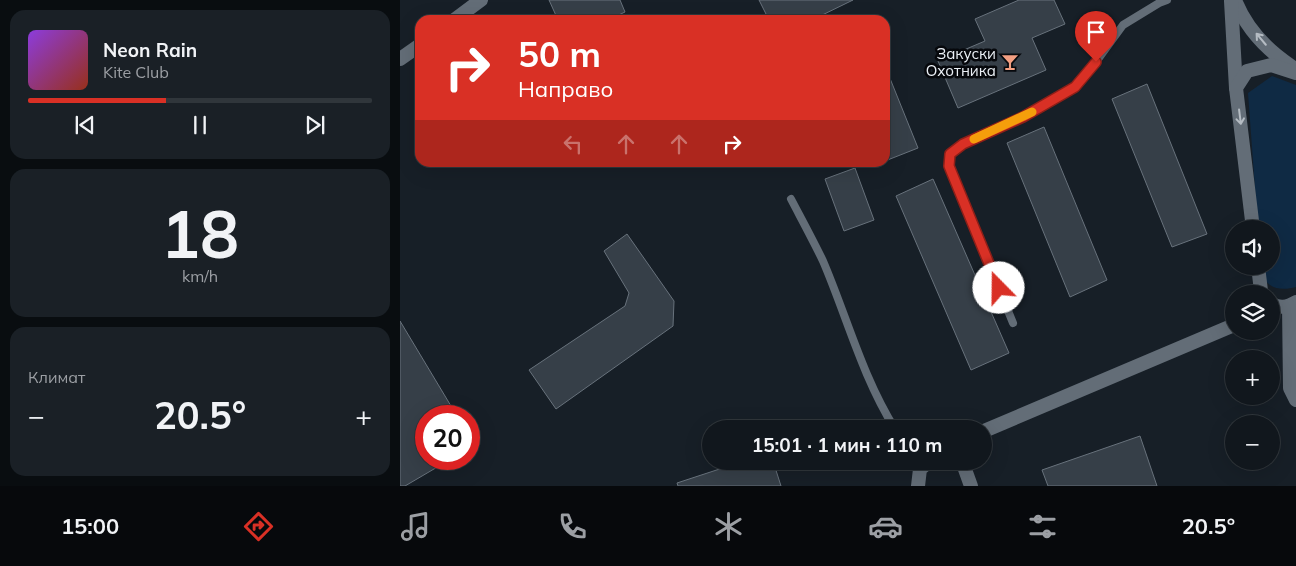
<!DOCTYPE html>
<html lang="ru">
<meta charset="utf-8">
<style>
:root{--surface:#11171d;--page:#1a2026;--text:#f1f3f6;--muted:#9c9fa4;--line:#30363b;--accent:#d93025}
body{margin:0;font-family:Mulish,sans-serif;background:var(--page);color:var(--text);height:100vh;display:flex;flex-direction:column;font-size:19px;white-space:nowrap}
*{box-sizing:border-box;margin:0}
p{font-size:16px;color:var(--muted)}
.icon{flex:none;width:28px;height:28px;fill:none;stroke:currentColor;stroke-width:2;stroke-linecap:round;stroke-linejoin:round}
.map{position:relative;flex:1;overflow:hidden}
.details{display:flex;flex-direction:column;gap:10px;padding:10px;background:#090d10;width:400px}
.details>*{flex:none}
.banner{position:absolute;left:15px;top:15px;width:475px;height:152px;border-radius:15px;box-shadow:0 5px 20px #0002,0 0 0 1px var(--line);background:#d93025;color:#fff;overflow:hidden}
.fabs{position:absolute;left:825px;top:220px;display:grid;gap:10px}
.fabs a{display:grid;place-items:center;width:55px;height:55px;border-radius:50%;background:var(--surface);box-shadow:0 5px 20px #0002,0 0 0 1px var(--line);font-size:25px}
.speed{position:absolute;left:15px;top:405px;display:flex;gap:10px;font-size:25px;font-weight:700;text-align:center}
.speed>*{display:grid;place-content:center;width:65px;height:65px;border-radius:50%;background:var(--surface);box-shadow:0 5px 20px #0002,0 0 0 1px var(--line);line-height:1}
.speed .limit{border:8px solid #d22;background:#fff;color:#111}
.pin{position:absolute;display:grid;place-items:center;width:42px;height:42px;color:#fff;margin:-51px -21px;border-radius:50% 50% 50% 0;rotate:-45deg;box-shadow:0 0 5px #0007}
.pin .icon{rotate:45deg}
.me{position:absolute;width:55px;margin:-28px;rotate:338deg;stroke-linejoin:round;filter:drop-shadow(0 0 4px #0008)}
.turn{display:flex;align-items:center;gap:18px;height:105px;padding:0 20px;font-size:22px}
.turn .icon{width:65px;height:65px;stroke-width:2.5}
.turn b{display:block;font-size:35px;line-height:42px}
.lanes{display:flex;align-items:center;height:48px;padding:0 20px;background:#0003;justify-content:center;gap:25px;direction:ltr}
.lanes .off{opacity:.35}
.big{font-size:38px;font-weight:700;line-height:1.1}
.details .widget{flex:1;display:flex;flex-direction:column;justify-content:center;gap:8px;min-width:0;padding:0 18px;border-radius:15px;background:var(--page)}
.details .dial{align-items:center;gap:0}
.dial b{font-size:65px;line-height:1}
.song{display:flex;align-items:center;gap:15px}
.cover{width:60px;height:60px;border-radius:8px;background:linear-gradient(135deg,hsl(270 70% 55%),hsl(10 70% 35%))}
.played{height:5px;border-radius:2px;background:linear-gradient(90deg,var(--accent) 40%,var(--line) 40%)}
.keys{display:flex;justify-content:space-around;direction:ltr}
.heat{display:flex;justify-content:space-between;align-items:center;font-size:28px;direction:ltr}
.trip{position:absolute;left:302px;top:420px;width:290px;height:50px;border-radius:25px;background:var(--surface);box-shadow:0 5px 20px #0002,0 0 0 1px var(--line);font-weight:700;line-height:50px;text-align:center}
.dock{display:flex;height:80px;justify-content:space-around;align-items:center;background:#07090c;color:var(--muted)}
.dock .icon{width:35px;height:35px}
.dock .selected{color:var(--accent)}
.dock b{font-size:22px;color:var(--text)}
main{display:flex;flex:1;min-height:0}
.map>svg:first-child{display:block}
.green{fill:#0f2a44}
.building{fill:#363f48;stroke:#68727c}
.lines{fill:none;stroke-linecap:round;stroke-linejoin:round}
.service{stroke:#636d77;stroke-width:8}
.minor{stroke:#636d77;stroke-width:14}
.tertiary{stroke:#636d77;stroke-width:14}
.oneway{stroke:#b5bcc3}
.route-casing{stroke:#8d1f18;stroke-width:12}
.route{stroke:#d93025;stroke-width:9}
.slow{stroke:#f59e0b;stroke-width:9}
.labels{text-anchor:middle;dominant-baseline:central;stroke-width:5;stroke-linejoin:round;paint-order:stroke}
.poi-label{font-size:15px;fill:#ebf0f6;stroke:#06080c;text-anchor:end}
</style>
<main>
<section class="details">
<div class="widget">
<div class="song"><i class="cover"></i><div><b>Neon Rain</b><p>Kite Club</p></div></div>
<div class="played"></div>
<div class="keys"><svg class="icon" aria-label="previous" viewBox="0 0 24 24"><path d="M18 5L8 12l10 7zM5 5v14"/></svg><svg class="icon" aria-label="pause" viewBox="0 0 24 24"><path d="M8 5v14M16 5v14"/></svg><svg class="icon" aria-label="next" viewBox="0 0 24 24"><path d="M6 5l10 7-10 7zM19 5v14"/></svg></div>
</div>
<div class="widget dial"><b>18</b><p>km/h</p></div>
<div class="widget"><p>Климат</p>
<div class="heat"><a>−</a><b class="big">20.5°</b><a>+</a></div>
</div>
</section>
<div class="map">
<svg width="896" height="486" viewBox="0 0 896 486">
<rect width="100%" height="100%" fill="#171f27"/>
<!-- green -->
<path class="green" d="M872 76 896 85V287C878 292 862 287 861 266H871V229H858L848 93Z"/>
<!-- building -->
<g class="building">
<polygon points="149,0 220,0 225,12 208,20 158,20"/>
<polygon points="359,0 453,0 412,20 369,20"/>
<polygon points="619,0 654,0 665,24 632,38 646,70 558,108 538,61 585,41 575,19"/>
<polygon points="485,66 518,148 485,161"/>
<polygon points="747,84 807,234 772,247 712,99"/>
<polygon points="644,127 707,280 670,297 607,143"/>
<polygon points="455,168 474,220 444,231 425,179"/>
<polygon points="533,179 609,353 571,370 496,196"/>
<polygon points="227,234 274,301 273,326 156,409 129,370 225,306 229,293 204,251"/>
<polygon points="0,321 57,416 26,416 26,459 51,459 5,486 0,486"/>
<polygon points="740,436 757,486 648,486 642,470"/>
<polygon points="344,461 373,461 381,486 278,486 277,483"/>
</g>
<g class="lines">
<!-- service -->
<g class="service">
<path d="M391 199C402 220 413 240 423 261 447 317 462 376 495 429"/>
<polyline points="613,323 549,166 550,154 563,144 623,117 675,87 696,62 723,25 759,3 767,0"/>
</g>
<!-- minor -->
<g class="minor">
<polyline points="54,20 81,0"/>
<polyline points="0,59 20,45"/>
<polyline points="584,431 834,325"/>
<polyline points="562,461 571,486"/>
<polyline points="518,486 520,469 530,461"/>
</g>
<!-- tertiary -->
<g class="tertiary">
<path d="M835 0C846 28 867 50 891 66"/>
<polyline points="831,1 836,88"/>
<polyline points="853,229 836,88 847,71 871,65 896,73"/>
<polyline points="858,266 861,291 863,294"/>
<path d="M871 303C880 309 887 307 896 302"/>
<polyline points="889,306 890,388 896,400"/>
</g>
</g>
<!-- one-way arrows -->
<defs><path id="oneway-shaft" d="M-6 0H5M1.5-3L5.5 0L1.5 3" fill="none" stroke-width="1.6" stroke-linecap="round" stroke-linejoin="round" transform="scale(1.25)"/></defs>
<g class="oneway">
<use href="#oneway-shaft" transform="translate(861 39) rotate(-130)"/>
<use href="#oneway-shaft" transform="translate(840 117) rotate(83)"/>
</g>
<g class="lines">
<!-- route casing -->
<g class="route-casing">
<polyline id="route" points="599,288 549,166 550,154 563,144 623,117 675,87 696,62"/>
</g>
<!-- route -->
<use href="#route" class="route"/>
<!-- slow -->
<polyline class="slow" points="574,139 632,112"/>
</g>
<!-- icons -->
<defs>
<g id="bar-bare" transform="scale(1.35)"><path d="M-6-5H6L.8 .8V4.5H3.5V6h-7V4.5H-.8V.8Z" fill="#f39f82" stroke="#06080c" stroke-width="2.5" paint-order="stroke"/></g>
</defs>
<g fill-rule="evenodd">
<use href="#bar-bare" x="610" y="62"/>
</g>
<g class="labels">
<!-- poi labels -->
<g class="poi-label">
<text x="596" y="53">Закуски<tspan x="596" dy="17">Охотника</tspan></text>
</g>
</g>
</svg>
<div class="fabs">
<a><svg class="icon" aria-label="sound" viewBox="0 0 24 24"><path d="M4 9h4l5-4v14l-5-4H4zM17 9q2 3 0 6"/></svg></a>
<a><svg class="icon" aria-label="layers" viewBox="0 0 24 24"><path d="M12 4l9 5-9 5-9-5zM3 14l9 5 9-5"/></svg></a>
<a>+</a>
<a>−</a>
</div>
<div class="speed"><div class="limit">20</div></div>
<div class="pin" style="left:696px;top:62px;background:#d93025"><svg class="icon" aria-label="arrive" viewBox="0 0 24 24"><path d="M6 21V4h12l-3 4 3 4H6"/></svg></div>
<svg class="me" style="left:599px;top:288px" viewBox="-20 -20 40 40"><circle r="19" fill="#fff"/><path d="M0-13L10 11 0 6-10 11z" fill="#d93025"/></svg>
<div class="trip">15:01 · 1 мин · 110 m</div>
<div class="banner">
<div class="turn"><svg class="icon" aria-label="right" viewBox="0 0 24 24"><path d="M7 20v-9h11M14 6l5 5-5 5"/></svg><div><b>50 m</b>Направо</div></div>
<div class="lanes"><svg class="icon off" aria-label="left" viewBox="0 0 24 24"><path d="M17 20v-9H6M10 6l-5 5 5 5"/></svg><svg class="icon off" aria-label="ahead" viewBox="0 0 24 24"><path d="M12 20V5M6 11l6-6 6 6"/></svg><svg class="icon off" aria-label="ahead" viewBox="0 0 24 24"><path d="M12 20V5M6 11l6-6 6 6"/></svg><svg class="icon" aria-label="right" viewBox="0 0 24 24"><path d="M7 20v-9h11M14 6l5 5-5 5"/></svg></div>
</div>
</div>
</main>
<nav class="dock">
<b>15:00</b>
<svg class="icon selected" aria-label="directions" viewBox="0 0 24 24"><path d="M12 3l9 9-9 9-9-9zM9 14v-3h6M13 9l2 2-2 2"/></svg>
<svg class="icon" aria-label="music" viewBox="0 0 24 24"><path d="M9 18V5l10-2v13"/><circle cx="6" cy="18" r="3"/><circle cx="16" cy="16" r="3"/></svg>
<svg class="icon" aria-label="phone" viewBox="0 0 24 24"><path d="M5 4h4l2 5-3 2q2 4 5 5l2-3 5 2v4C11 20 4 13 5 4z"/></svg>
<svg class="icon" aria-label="climate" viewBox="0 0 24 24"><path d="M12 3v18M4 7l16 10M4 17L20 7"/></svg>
<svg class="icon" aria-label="car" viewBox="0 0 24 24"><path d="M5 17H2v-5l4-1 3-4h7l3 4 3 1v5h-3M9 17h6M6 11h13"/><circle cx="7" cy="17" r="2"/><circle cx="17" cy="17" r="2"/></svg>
<svg class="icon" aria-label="filters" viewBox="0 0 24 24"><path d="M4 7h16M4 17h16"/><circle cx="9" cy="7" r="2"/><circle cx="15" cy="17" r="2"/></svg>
<b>20.5°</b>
</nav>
